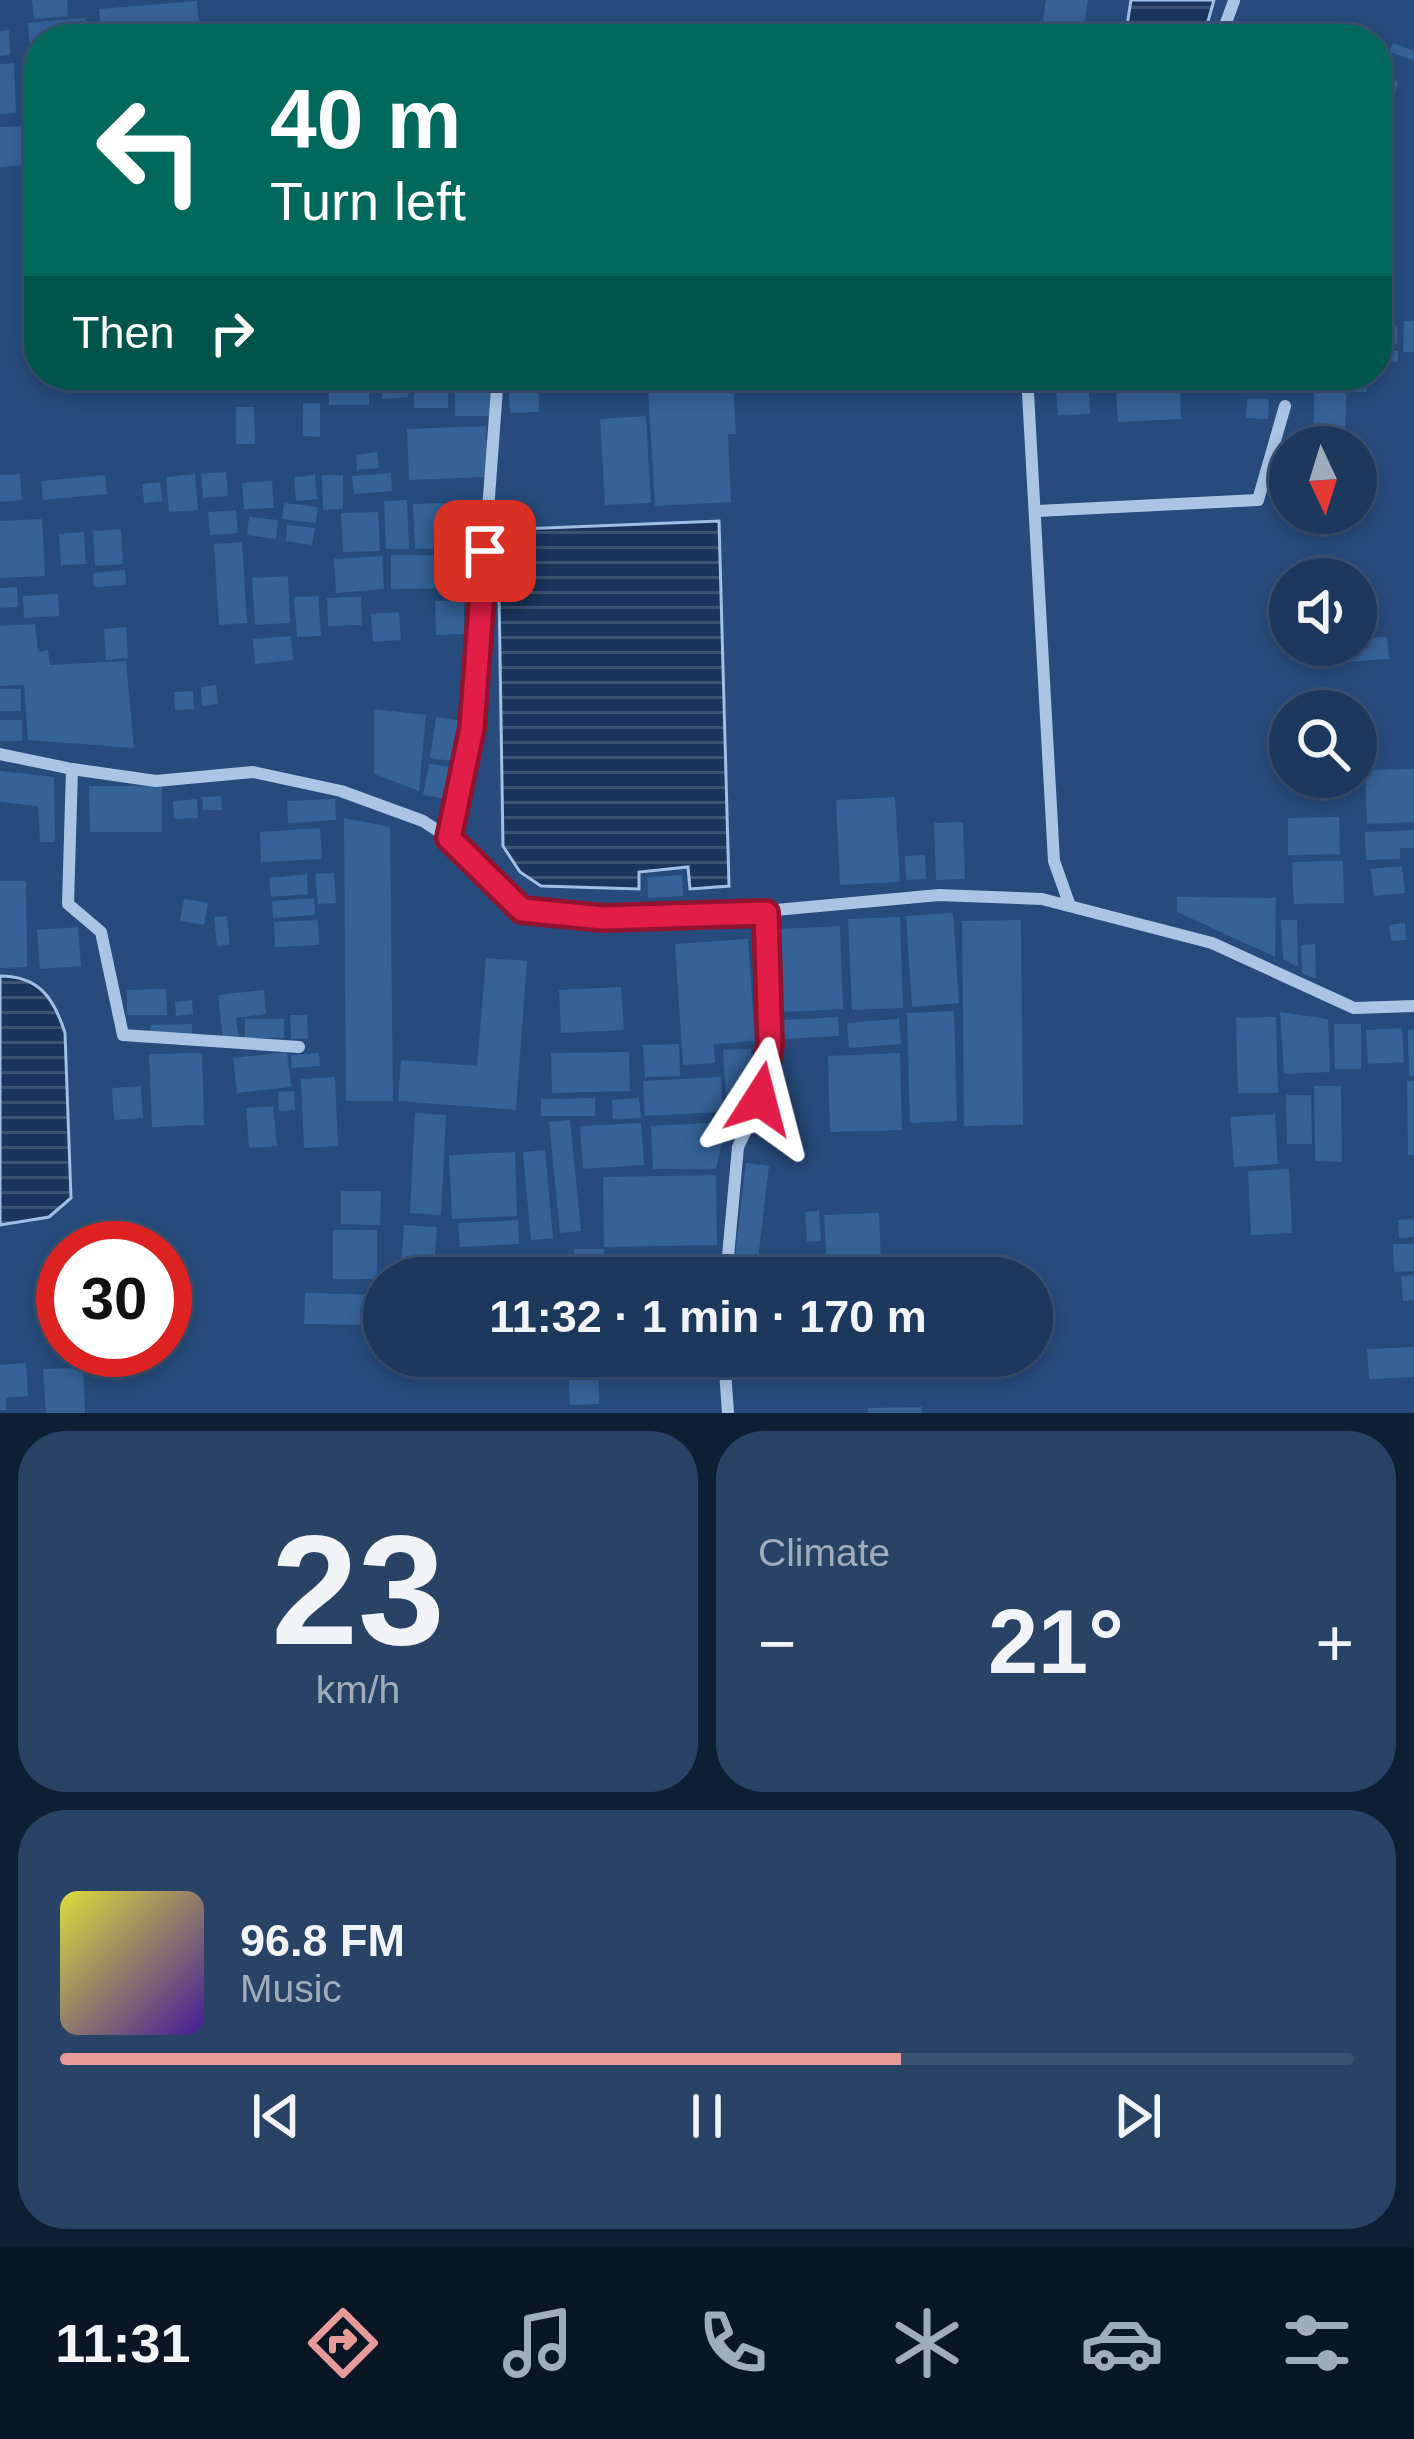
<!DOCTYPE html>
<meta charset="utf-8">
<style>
:root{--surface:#1c385d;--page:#294366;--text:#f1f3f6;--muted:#a0acbc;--line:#3a5272;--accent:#e69b98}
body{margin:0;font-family:Arial,sans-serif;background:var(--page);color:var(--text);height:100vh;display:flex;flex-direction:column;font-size:45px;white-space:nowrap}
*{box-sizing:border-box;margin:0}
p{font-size:39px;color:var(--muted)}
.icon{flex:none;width:66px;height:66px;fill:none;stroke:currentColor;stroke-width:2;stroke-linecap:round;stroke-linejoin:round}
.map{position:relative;height:1413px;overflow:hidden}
.side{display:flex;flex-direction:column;gap:18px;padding:18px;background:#0f1f33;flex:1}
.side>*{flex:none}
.guide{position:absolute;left:24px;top:24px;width:1368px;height:366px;border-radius:48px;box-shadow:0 6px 18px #0003,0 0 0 3px var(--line);background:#00695c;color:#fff;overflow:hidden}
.needle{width:78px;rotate:176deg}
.fabs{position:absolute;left:1269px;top:426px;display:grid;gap:24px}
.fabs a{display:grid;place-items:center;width:108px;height:108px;border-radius:50%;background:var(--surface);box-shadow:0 6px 18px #0003,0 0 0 3px var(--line);font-size:60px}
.speed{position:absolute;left:36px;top:1221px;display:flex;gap:24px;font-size:60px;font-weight:700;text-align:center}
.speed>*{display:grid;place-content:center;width:156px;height:156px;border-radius:50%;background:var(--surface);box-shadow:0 6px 18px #0003,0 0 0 3px var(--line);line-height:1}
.speed .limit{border:18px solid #d22;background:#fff;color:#111}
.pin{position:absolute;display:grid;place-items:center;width:102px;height:102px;color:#fff;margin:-51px;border-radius:24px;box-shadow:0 6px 18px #0006}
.me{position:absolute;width:132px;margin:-66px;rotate:9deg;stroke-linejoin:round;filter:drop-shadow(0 0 9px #0008)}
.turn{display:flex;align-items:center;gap:42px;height:252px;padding:0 48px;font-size:54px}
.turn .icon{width:156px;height:156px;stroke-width:2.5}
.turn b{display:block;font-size:84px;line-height:102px}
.then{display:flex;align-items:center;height:114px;padding:0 48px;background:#0003;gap:24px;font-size:45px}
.big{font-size:90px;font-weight:800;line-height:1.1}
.side .tile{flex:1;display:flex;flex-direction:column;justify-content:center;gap:18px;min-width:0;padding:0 42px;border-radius:48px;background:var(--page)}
.side .dial{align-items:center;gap:0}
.dial b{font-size:156px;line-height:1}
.song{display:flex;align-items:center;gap:36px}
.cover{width:144px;height:144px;border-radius:18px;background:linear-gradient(135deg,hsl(60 70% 55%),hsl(260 70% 35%))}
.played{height:12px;border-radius:6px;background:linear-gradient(90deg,var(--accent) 65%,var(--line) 65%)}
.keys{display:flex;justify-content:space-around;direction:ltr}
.heat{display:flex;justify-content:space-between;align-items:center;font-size:66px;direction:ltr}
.side .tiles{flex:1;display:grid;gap:18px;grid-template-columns:1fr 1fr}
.tile:last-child{grid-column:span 2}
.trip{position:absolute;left:363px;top:1257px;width:690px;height:120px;border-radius:60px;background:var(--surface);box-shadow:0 6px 18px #0003,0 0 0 3px var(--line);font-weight:800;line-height:120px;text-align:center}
.tabs{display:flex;height:192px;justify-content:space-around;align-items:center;background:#0b1625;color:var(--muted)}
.tabs .icon{width:84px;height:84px}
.tabs .current{color:var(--accent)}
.tabs b{font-size:54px;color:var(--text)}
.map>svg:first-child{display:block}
.water{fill:url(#water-rules);stroke:#9fbfe5;stroke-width:3}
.building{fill:#366298}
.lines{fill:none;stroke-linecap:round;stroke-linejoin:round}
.minor{stroke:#aac4e4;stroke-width:12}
.route-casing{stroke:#92132f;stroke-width:30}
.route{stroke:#e11d48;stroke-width:21}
</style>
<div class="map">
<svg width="1414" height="1413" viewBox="0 0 1414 1413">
<defs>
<pattern id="water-rules" width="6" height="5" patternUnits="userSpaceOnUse" patternTransform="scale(3)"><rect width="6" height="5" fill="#1a365c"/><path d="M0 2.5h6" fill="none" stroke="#3c5474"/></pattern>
</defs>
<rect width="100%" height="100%" fill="#264b7c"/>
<!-- water -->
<g class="water">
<polygon points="1131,0 1214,0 1203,39 1125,39"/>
<polygon points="719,521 729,886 690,889 688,867 639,872 639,889 541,886 520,872 503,846 498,530"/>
<path d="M0 976C39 976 54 998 65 1033L71 1198 49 1217 0 1225Z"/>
</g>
<!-- building -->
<g class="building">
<polygon points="32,0 67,0 68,16 34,19"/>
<polygon points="1046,0 1088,0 1082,39 1040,39"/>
<polygon points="197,1 200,39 102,39 99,9"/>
<polygon points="85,18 87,39 39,39 39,85 33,85 28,23"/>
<polygon points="1291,27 1326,38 1326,39 1287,39"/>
<polygon points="9,30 10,55 0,56 0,31"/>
<polygon points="1393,43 1414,51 1414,61 1390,52"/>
<polygon points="14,63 16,113 0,114 0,64"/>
<polygon points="1377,76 1398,81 1394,97 1377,93"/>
<polygon points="21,126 25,165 0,167 0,127"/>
<polygon points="39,133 39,171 32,171 29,134"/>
<polygon points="1404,321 1414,321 1414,352 1403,352"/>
<polygon points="1377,326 1397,327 1397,344 1377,343"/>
<polygon points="1377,350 1398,351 1398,362 1377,361"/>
<polygon points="381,375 407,375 408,397 382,399"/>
<rect x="414" y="375" width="34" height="33"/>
<rect x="455" y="375" width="37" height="41"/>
<polygon points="508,375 538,375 539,412 510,413"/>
<polygon points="1030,375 1049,375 1051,390 1031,392"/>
<polygon points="1119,375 1180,375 1180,379 1119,380"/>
<polygon points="1315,375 1347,375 1345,436 1313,435"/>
<rect x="1351" y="375" width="15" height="17"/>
<polygon points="329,384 369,385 369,405 329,405"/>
<polygon points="733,385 736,434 728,434 731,502 655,506 648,389"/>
<polygon points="1180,385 1181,419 1118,422 1116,388"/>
<polygon points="1089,390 1090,414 1058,415 1056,391"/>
<polygon points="1247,399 1269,399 1268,419 1246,418"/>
<polygon points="303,403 320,403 320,437 303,436"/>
<polygon points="236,407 254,407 255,444 236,444"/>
<polygon points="646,416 651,503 605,505 600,419"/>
<polygon points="486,426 488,477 409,480 407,429"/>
<polygon points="377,452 379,468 357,470 356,455"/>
<polygon points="226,472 228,496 203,498 201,474"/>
<polygon points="391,473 392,491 354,494 352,476"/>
<polygon points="20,474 22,500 0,502 0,475"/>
<polygon points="195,474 198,510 169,512 166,477"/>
<polygon points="105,475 107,494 43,500 41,481"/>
<polygon points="315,475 317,499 296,501 294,477"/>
<polygon points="322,475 343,475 343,509 323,510"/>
<polygon points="272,481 274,508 244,509 242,483"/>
<polygon points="160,482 162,501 144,503 142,484"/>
<polygon points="407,500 409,549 386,549 384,501"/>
<polygon points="473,502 475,547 415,549 413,504"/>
<polygon points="284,503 318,507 316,523 282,519"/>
<polygon points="236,510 238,533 210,535 208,512"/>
<polygon points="378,512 380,551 343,552 341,513"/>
<polygon points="249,517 278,520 276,539 247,535"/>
<polygon points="42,519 45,576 0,578 0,521"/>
<polygon points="287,525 315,528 312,545 286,541"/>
<polygon points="121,529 123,564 95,566 93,531"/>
<polygon points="84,532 86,564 61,565 59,534"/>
<polygon points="242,542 247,623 219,625 214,544"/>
<polygon points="391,555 465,555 465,588 391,589"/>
<polygon points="382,556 384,589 336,593 334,559"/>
<polygon points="125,570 126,585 94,587 93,573"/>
<polygon points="288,576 290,623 255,625 252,578"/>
<polygon points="17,587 18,607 0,608 0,588"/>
<polygon points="58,594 59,616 24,618 23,596"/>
<polygon points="318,596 321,636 297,637 294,597"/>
<polygon points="361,597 362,625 328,626 327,598"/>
<polygon points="435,601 464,601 464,634 436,635"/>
<polygon points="399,612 401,640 373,642 371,614"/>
<polygon points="35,624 38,652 48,650 50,665 126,661 134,748 28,740 24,685 0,686 0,626"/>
<polygon points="126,627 128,658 106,660 104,629"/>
<polygon points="291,636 293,660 255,664 253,639"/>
<polygon points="1387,637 1389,659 1347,662 1346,645 1356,645 1356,639"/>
<polygon points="216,685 218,704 202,706 201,687"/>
<rect x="0" y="689" width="21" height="22"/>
<polygon points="193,691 194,709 175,710 174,692"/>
<polygon points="374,709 426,715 419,791 374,774"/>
<polygon points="436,717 464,721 459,762 430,758"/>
<rect x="0" y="720" width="22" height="21"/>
<polygon points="429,764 457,768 451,800 423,795"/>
<polygon points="1414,769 1414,822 1367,824 1365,770"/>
<polygon points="0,771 54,777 55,842 40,842 38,806 0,802"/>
<polygon points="89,786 162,786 162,832 90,832"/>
<polygon points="221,796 222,810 203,810 202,797"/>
<polygon points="895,797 900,882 840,885 836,800"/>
<polygon points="197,799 198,818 174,819 173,801"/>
<polygon points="335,799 336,820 288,823 287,801"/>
<polygon points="1339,817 1340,854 1288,855 1288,818"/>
<polygon points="344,818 390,827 393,1101 346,1101"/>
<polygon points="963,822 965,879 936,880 934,823"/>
<polygon points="320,828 322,859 261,862 260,832"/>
<polygon points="1414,830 1414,848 1400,848 1400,859 1366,860 1365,832"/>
<polygon points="925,855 926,879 906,880 905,856"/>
<polygon points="1343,861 1344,903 1294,904 1292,862"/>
<polygon points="1402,866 1405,893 1374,896 1371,869"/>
<polygon points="334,873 336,903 318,904 315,874"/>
<polygon points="307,874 308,894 271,897 269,878"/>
<polygon points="682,875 683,896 648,898 647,877"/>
<polygon points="0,881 26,881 27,967 0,968"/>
<polygon points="1177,897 1276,898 1275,957 1177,912"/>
<polygon points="314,898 315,915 273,918 272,901"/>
<polygon points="184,899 208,903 204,925 180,921"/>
<polygon points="953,913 959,1003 912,1007 906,916"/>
<polygon points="227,916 230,945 217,946 214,917"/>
<polygon points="900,917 903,1008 852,1010 848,919"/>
<polygon points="318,920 319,945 275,947 274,922"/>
<polygon points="1021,920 1023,1125 964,1126 962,921"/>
<polygon points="1281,920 1297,920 1298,967 1283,959"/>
<polygon points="1405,923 1406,940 1391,941 1389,925"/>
<polygon points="840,926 843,1009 782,1012 779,929"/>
<polygon points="78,927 81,966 40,969 37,930"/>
<polygon points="748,939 755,1041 714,1044 715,1063 683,1065 675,944"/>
<polygon points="1315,944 1316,979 1302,973 1301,945"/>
<polygon points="486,958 527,961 516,1110 398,1101 401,1060 477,1066"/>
<polygon points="621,987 624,1030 561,1033 559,990"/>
<polygon points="166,989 167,1015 127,1015 127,990"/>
<polygon points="264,990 266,1014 236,1018 239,1038 223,1040 218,995"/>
<polygon points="192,1000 193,1014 176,1016 175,1002"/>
<polygon points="954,1011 957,1121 910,1123 907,1013"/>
<polygon points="1280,1012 1328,1019 1330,1072 1284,1074"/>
<polygon points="290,1015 307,1015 308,1038 291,1039"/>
<polygon points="838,1017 839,1036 785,1039 783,1020"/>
<polygon points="1276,1017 1278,1093 1238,1093 1236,1018"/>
<rect x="245" y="1019" width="39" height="19"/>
<polygon points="899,1019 901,1044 849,1048 847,1023"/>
<polygon points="192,1024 192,1034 150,1033 150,1025"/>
<polygon points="1334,1024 1361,1024 1361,1069 1335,1069"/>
<polygon points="1402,1028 1404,1062 1368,1064 1366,1030"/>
<polygon points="1408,1030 1414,1030 1414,1076 1409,1076"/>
<polygon points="679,1044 680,1076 645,1077 643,1045"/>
<polygon points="751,1049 751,1083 727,1115 723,1050"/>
<polygon points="287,1052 291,1087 237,1093 233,1058"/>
<polygon points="629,1052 630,1091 552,1093 551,1053"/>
<polygon points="202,1053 204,1125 152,1127 149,1054"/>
<polygon points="319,1053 320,1066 292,1068 291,1055"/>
<polygon points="900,1053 902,1130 830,1132 828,1056"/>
<polygon points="335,1077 338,1146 304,1148 301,1079"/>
<polygon points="721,1077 723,1112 645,1116 643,1081"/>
<polygon points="1407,1081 1414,1081 1414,1155 1408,1155"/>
<polygon points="141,1086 143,1118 114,1120 112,1088"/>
<polygon points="1314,1086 1341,1086 1342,1162 1315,1161"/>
<polygon points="294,1091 295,1110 279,1111 278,1092"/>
<polygon points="1286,1095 1311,1095 1312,1144 1287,1144"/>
<polygon points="595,1098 595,1116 541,1116 541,1099"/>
<polygon points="639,1098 641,1118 613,1119 612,1100"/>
<polygon points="273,1106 277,1146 249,1148 246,1108"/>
<polygon points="415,1113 446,1115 441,1215 410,1213"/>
<polygon points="1275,1114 1278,1164 1234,1167 1230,1117"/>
<polygon points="570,1120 581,1231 560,1233 549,1122"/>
<polygon points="727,1122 716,1169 653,1169 651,1126"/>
<polygon points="641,1123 644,1165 583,1169 580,1126"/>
<polygon points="545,1150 553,1238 531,1240 523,1152"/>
<polygon points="515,1152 517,1216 452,1219 449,1155"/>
<polygon points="746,1163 769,1166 756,1276 733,1272"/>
<polygon points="1289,1169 1292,1233 1251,1235 1248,1171"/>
<polygon points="716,1175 717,1245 604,1247 603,1177"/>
<polygon points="341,1191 381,1191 380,1225 341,1224"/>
<polygon points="819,1211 821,1241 807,1242 805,1212"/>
<polygon points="879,1213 881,1262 827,1265 824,1215"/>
<polygon points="1414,1219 1414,1237 1399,1238 1398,1220"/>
<polygon points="518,1220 519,1244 460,1247 458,1223"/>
<polygon points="404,1225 437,1227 433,1278 400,1278"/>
<rect x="333" y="1230" width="44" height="49"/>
<polygon points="1393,1244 1414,1244 1414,1271 1394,1272"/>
<rect x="574" y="1249" width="30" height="29"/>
<rect x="677" y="1262" width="32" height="10"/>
<polygon points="1414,1275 1414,1300 1403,1301 1401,1276"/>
<polygon points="305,1293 384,1295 384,1325 304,1324"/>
<polygon points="1414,1347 1414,1377 1369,1379 1367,1349"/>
<polygon points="598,1362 599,1404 570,1405 568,1364"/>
<polygon points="26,1363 28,1396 6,1398 6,1410 0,1410 0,1365"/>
<polygon points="83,1368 85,1413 46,1413 43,1369"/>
<polygon points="922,1407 922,1413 868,1413 868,1408"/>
</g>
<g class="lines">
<!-- minor -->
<g class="minor">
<polyline points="1220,39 1234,1"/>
<polyline points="1027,375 1054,861 1070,906"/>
<polyline points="1037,511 1258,500 1285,406"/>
<polyline points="0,754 72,769 68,904 101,932 123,1035 299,1047"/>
<polyline points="72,769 156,781 253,772 341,791 423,821 449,838 522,910 603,918 710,916 939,895 1042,899 1212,943 1354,1008 1414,1006"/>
<polyline points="449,838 472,727 498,375"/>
<polyline points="726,1278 738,1147 761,1099 770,1045 766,913"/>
<polyline points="724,1356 728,1413"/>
</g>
</g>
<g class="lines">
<!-- route casing -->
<g class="route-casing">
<polyline id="route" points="485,551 472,728 449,838 522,910 603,918 766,913 770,1045 760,1099"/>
</g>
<!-- route -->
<use href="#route" class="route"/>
</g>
</svg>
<div class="fabs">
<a><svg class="needle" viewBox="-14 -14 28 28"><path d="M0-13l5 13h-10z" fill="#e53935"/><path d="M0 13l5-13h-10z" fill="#a0acbc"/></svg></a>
<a><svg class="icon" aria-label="sound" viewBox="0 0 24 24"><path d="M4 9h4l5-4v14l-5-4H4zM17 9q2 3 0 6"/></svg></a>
<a><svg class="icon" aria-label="search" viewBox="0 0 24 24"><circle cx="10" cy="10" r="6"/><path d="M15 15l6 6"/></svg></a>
</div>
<div class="speed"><div class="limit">30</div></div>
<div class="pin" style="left:485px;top:551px;background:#d93025"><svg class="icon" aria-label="arrive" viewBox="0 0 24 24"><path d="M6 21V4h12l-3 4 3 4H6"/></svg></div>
<svg class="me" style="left:760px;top:1099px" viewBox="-20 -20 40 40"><path d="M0-17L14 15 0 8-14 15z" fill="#e11d48" stroke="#fff" stroke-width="4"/></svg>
<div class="trip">11:32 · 1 min · 170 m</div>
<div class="guide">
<div class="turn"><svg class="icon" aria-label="left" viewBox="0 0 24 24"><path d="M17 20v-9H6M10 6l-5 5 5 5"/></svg><div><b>40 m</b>Turn left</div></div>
<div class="then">Then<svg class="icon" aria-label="right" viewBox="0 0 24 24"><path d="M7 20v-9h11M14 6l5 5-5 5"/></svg></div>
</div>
</div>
<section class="side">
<div class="tiles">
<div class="tile dial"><b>23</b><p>km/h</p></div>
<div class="tile"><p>Climate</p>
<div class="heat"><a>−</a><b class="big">21°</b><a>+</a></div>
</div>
<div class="tile">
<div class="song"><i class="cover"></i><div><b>96.8 FM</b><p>Music</p></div></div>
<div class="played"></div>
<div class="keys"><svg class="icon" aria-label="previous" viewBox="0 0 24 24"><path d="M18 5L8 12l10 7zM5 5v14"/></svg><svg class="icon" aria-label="pause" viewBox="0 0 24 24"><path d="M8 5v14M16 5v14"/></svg><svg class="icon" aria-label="next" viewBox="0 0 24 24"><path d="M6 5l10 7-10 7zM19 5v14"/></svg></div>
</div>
</div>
</section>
<nav class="tabs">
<b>11:31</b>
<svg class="icon current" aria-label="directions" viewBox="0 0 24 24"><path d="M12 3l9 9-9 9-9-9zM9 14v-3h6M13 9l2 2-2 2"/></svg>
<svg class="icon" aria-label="music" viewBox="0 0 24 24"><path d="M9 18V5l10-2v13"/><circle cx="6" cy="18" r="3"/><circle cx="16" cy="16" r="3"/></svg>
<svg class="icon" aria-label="phone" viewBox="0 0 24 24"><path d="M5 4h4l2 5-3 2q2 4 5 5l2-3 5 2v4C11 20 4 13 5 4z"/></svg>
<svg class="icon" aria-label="climate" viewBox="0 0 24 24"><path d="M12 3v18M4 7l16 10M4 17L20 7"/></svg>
<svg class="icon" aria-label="car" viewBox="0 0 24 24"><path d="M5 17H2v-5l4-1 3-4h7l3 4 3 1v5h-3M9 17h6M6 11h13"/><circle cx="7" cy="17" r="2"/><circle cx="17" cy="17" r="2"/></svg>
<svg class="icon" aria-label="filters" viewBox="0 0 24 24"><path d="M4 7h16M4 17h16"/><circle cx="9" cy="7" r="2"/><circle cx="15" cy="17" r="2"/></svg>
</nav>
